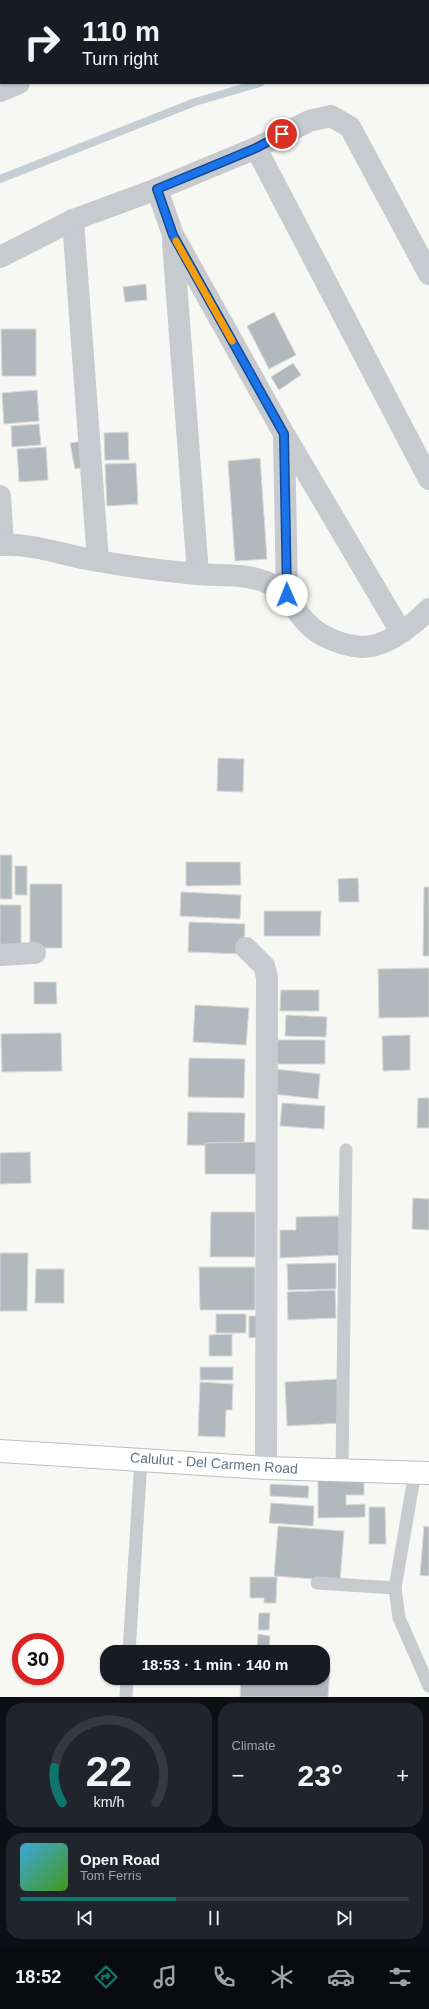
<!DOCTYPE html>
<meta charset="utf-8">
<style>
:root{--surface:#171b24;--page:#20242c;--text:#f1f3f6;--muted:#9ea1a6;--line:#363941;--accent:#0f766e}
body{margin:0;font-family:Arial,sans-serif;background:var(--page);color:var(--text);height:100vh;display:flex;flex-direction:column;font-size:15px;white-space:nowrap}
*{box-sizing:border-box;margin:0}
p{font-size:13px;color:var(--muted)}
.icon{flex:none;width:22px;height:22px;fill:none;stroke:currentColor;stroke-width:2;stroke-linecap:round;stroke-linejoin:round}
.map{position:relative;height:1697px;overflow:hidden}
.panel{display:flex;flex-direction:column;gap:6px;padding:6px;background:#0d0f14;flex:1}
.panel>*{flex:none}
.hud{position:absolute;left:0px;top:0px;width:429px;height:84px;box-shadow:0 1px 3px #0004;background:#171b24;color:var(--text);overflow:hidden}
.speed{position:absolute;left:12px;top:1633px;display:flex;gap:8px;font-size:20px;font-weight:700;text-align:center}
.speed>*{display:grid;place-content:center;width:52px;height:52px;border-radius:50%;background:var(--surface);box-shadow:0 1px 3px #0004;line-height:1}
.speed .limit{border:6px solid #d22;background:#fff;color:#111}
.pin{position:absolute;display:grid;place-items:center;width:34px;height:34px;color:#fff;margin:-17px;border:2px solid #fff;border-radius:50%;box-shadow:0 1px 4px #0007}
.me{position:absolute;width:44px;margin:-22px;rotate:359deg;stroke-linejoin:round;filter:drop-shadow(0 0 3px #0008)}
.turn{display:flex;align-items:center;gap:14px;height:84px;padding:0 16px;font-size:18px}
.turn .icon{width:52px;height:52px;stroke-width:2.5}
.turn b{display:block;font-size:28px;line-height:34px}
.big{font-size:30px;font-weight:800;line-height:1.1}
.panel .widget{flex:1;display:flex;flex-direction:column;justify-content:center;gap:6px;min-width:0;padding:0 14px;border-radius:16px;background:var(--page)}
.panel .dial{align-items:center;gap:0}
.dial svg{height:104px;overflow:visible;fill:none;stroke:var(--line);stroke-width:7;stroke-linecap:round;text-anchor:middle}
.dial text{fill:var(--text);stroke:none}
.song{display:flex;align-items:center;gap:12px}
.cover{width:48px;height:48px;border-radius:6px;background:linear-gradient(135deg,hsl(200 70% 55%),hsl(100 70% 35%))}
.played{height:4px;border-radius:2px;background:linear-gradient(90deg,var(--accent) 40%,var(--line) 40%)}
.keys{display:flex;justify-content:space-around;direction:ltr}
.heat{display:flex;justify-content:space-between;align-items:center;font-size:22px;direction:ltr}
.panel .tiles{flex:1;display:grid;gap:6px;grid-template-columns:1fr 1fr}
.widget:last-child{grid-column:span 2}
.trip{position:absolute;left:100px;top:1645px;width:230px;height:40px;border-radius:16px;background:var(--surface);box-shadow:0 1px 3px #0004;font-weight:800;line-height:40px;text-align:center}
.tabs{display:flex;height:64px;justify-content:space-around;align-items:center;background:#090b0e;color:var(--muted)}
.tabs .icon{width:28px;height:28px}
.tabs .current{color:var(--accent)}
.tabs b{font-size:18px;color:var(--text)}
.map>svg:first-child{display:block}
.lines{fill:none;stroke-linecap:round;stroke-linejoin:round}
.stream{stroke:#c4ced4;stroke-width:8}
.building{fill:#b2b9be;stroke:#d8d9d6}
.secondary-casing{stroke:#bbbfc4;stroke-width:24}
.service{stroke:#c7cace;stroke-width:13}
.minor{stroke:#c7cace;stroke-width:22}
.secondary{stroke:#fff;stroke-width:22}
.route-casing{stroke:#114b97;stroke-width:10}
.route{stroke:#1a73e8;stroke-width:7}
.slow{stroke:#f59e0b;stroke-width:7}
.labels{text-anchor:middle;dominant-baseline:central;stroke-width:4;stroke-linejoin:round;paint-order:stroke}
.street-label{font-size:14px;fill:#647487;stroke:#fff}
</style>
<div class="map">
<svg width="429" height="1697" viewBox="0 0 429 1697">
<rect width="100%" height="100%" fill="#f7f7f4"/>
<g class="lines">
<!-- stream -->
<g class="stream">
<polyline points="372,1 372,0"/>
<polyline points="0,179 195,102 260,83"/>
</g>
</g>
<!-- building -->
<g class="building">
<polygon points="146,284 147,300 125,302 123,287"/>
<polygon points="274,312 296,355 269,369 247,326"/>
<polygon points="1,329 36,329 36,376 2,376"/>
<polygon points="293,363 301,375 279,390 271,377"/>
<polygon points="37,390 39,421 4,424 2,393"/>
<polygon points="39,424 41,445 12,447 11,426"/>
<polygon points="128,432 129,460 105,460 104,433"/>
<polygon points="83,441 87,467 75,469 70,443"/>
<polygon points="46,447 48,480 19,482 17,449"/>
<polygon points="260,458 267,559 235,561 228,461"/>
<polygon points="136,463 138,504 107,506 105,464"/>
<polygon points="218,758 244,759 243,792 217,791"/>
<rect x="0" y="855" width="12" height="44"/>
<polygon points="186,862 240,862 241,885 186,886"/>
<rect x="15" y="866" width="12" height="29"/>
<polygon points="358,878 359,902 339,902 338,879"/>
<rect x="30" y="884" width="32" height="64"/>
<polygon points="424,887 429,887 429,956 423,956"/>
<polygon points="181,892 241,895 240,919 180,916"/>
<rect x="0" y="905" width="21" height="47"/>
<polygon points="264,911 321,911 320,936 264,936"/>
<polygon points="189,922 245,924 244,954 188,952"/>
<polygon points="429,968 429,1017 379,1018 378,969"/>
<polygon points="34,982 56,982 57,1004 34,1004"/>
<polygon points="281,990 319,990 319,1011 280,1011"/>
<polygon points="195,1005 249,1008 246,1045 193,1042"/>
<polygon points="286,1015 327,1017 326,1037 285,1036"/>
<polygon points="61,1033 62,1071 2,1072 1,1034"/>
<polygon points="410,1035 410,1070 383,1071 382,1036"/>
<rect x="274" y="1040" width="51" height="24"/>
<polygon points="189,1058 245,1059 244,1098 188,1097"/>
<polygon points="276,1069 320,1074 318,1099 273,1094"/>
<polygon points="418,1098 429,1098 429,1128 417,1128"/>
<polygon points="282,1103 325,1106 324,1129 280,1126"/>
<polygon points="188,1112 245,1113 244,1146 187,1145"/>
<polygon points="256,1142 256,1174 205,1174 205,1143"/>
<polygon points="30,1152 31,1183 0,1184 0,1153"/>
<polygon points="413,1198 429,1199 429,1230 412,1229"/>
<polygon points="211,1212 255,1212 255,1257 210,1257"/>
<polygon points="339,1216 340,1255 280,1258 280,1230 296,1230 296,1217"/>
<polygon points="0,1253 28,1253 27,1311 0,1311"/>
<polygon points="336,1263 336,1289 288,1290 287,1264"/>
<polygon points="199,1267 255,1267 255,1310 200,1310"/>
<polygon points="36,1269 64,1269 64,1303 35,1303"/>
<polygon points="335,1290 336,1318 288,1320 287,1292"/>
<rect x="216" y="1314" width="30" height="19"/>
<polygon points="249,1316 263,1316 263,1337 249,1338"/>
<polygon points="232,1334 232,1356 209,1356 209,1335"/>
<rect x="200" y="1367" width="33" height="13"/>
<polygon points="339,1379 341,1423 287,1426 285,1382"/>
<polygon points="200,1382 233,1384 232,1410 226,1410 225,1437 198,1436"/>
<polygon points="364,1478 364,1495 346,1495 346,1505 365,1504 365,1517 318,1518 318,1479"/>
<polygon points="270,1484 309,1486 308,1498 270,1496"/>
<polygon points="271,1503 314,1506 313,1526 269,1523"/>
<polygon points="369,1507 385,1507 386,1544 369,1544"/>
<polygon points="278,1526 344,1531 340,1581 274,1576"/>
<polygon points="424,1526 429,1527 429,1576 420,1575"/>
<polygon points="250,1577 277,1577 276,1603 264,1603 264,1598 250,1598"/>
<polygon points="259,1613 270,1613 269,1630 258,1630"/>
<polygon points="258,1634 270,1636 269,1652 257,1652"/>
<polygon points="323,1668 330,1669 328,1697 240,1697 241,1678 323,1678"/>
</g>
<g class="lines">
<!-- secondary casing -->
<g class="secondary-casing">
<polyline id="secondary" points="0,1451 266,1468 429,1473"/>
</g>
<!-- service -->
<g class="service">
<polyline points="342,1471 346,1150"/>
<polyline points="415,1472 395,1588 399,1618 429,1686"/>
<polyline points="317,1583 395,1588"/>
<polyline points="129,1652 141,1459"/>
<polyline points="126,1697 127,1678"/>
</g>
<!-- minor -->
<g class="minor">
<polyline points="10,0 11,1"/>
<polyline points="133,0 134,1"/>
<polyline points="197,1 199,0"/>
<polyline points="0,91 19,83"/>
<polyline points="256,148 429,479"/>
<polyline points="157,189 173,235 284,434 401,632"/>
<polyline points="73,220 98,561"/>
<polyline points="173,242 198,574"/>
<polyline points="0,257 73,220 157,189 256,148 309,121 331,116 350,127 429,274"/>
<polyline points="284,436 287,595"/>
<polyline points="0,496 3,545"/>
<path d="M0 545C34 543 65 556 98 561 131 567 164 571 197 574 221 576 244 573 266 582 291 592 291 608 308 624 318 635 339 644 354 646 382 652 411 627 429 609"/>
<polyline points="246,948 264,966 267,977 266,1468"/>
<polyline points="0,955 35,953"/>
</g>
<!-- secondary -->
<use href="#secondary" class="secondary"/>
</g>
<g class="lines">
<!-- route casing -->
<g class="route-casing">
<polyline id="route" points="282,134 256,148 157,189 173,235 284,434 287,595"/>
</g>
<!-- route -->
<use href="#route" class="route"/>
<!-- slow -->
<polyline class="slow" points="176,241 232,341"/>
</g>
<g class="labels">
<!-- street labels -->
<g class="street-label">
<text transform="translate(214 1463) rotate(4)">Calulut - Del Carmen Road</text>
</g>
</g>
</svg>
<div class="speed"><div class="limit">30</div></div>
<div class="pin" style="left:282px;top:134px;background:#d93025"><svg class="icon" aria-label="arrive" viewBox="0 0 24 24"><path d="M6 21V4h12l-3 4 3 4H6"/></svg></div>
<svg class="me" style="left:287px;top:595px" viewBox="-20 -20 40 40"><circle r="19" fill="#fff"/><path d="M0-13L10 11 0 6-10 11z" fill="#1a73e8"/></svg>
<div class="trip">18:53 · 1 min · 140 m</div>
<div class="hud">
<div class="turn"><svg class="icon" aria-label="right" viewBox="0 0 24 24"><path d="M7 20v-9h11M14 6l5 5-5 5"/></svg><div><b>110 m</b>Turn right</div></div>
</div>
</div>
<section class="panel">
<div class="tiles">
<div class="widget dial"><svg viewBox="0 0 100 80">
<path d="M14 69A42 42 0 1 1 86 69"/>
<path d="M14 69A42 42 0 0 1 8 42" stroke="#0f766e"/>
<text x="50" y="56" font-size="32" font-weight="700">22</text>
<text x="50" y="72" font-size="11">km/h</text>
</svg></div>
<div class="widget"><p>Climate</p>
<div class="heat"><a>−</a><b class="big">23°</b><a>+</a></div>
</div>
<div class="widget">
<div class="song"><i class="cover"></i><div><b>Open Road</b><p>Tom Ferris</p></div></div>
<div class="played"></div>
<div class="keys"><svg class="icon" aria-label="previous" viewBox="0 0 24 24"><path d="M18 5L8 12l10 7zM5 5v14"/></svg><svg class="icon" aria-label="pause" viewBox="0 0 24 24"><path d="M8 5v14M16 5v14"/></svg><svg class="icon" aria-label="next" viewBox="0 0 24 24"><path d="M6 5l10 7-10 7zM19 5v14"/></svg></div>
</div>
</div>
</section>
<nav class="tabs">
<b>18:52</b>
<svg class="icon current" aria-label="directions" viewBox="0 0 24 24"><path d="M12 3l9 9-9 9-9-9zM9 14v-3h6M13 9l2 2-2 2"/></svg>
<svg class="icon" aria-label="music" viewBox="0 0 24 24"><path d="M9 18V5l10-2v13"/><circle cx="6" cy="18" r="3"/><circle cx="16" cy="16" r="3"/></svg>
<svg class="icon" aria-label="phone" viewBox="0 0 24 24"><path d="M5 4h4l2 5-3 2q2 4 5 5l2-3 5 2v4C11 20 4 13 5 4z"/></svg>
<svg class="icon" aria-label="climate" viewBox="0 0 24 24"><path d="M12 3v18M4 7l16 10M4 17L20 7"/></svg>
<svg class="icon" aria-label="car" viewBox="0 0 24 24"><path d="M5 17H2v-5l4-1 3-4h7l3 4 3 1v5h-3M9 17h6M6 11h13"/><circle cx="7" cy="17" r="2"/><circle cx="17" cy="17" r="2"/></svg>
<svg class="icon" aria-label="filters" viewBox="0 0 24 24"><path d="M4 7h16M4 17h16"/><circle cx="9" cy="7" r="2"/><circle cx="15" cy="17" r="2"/></svg>
</nav>
